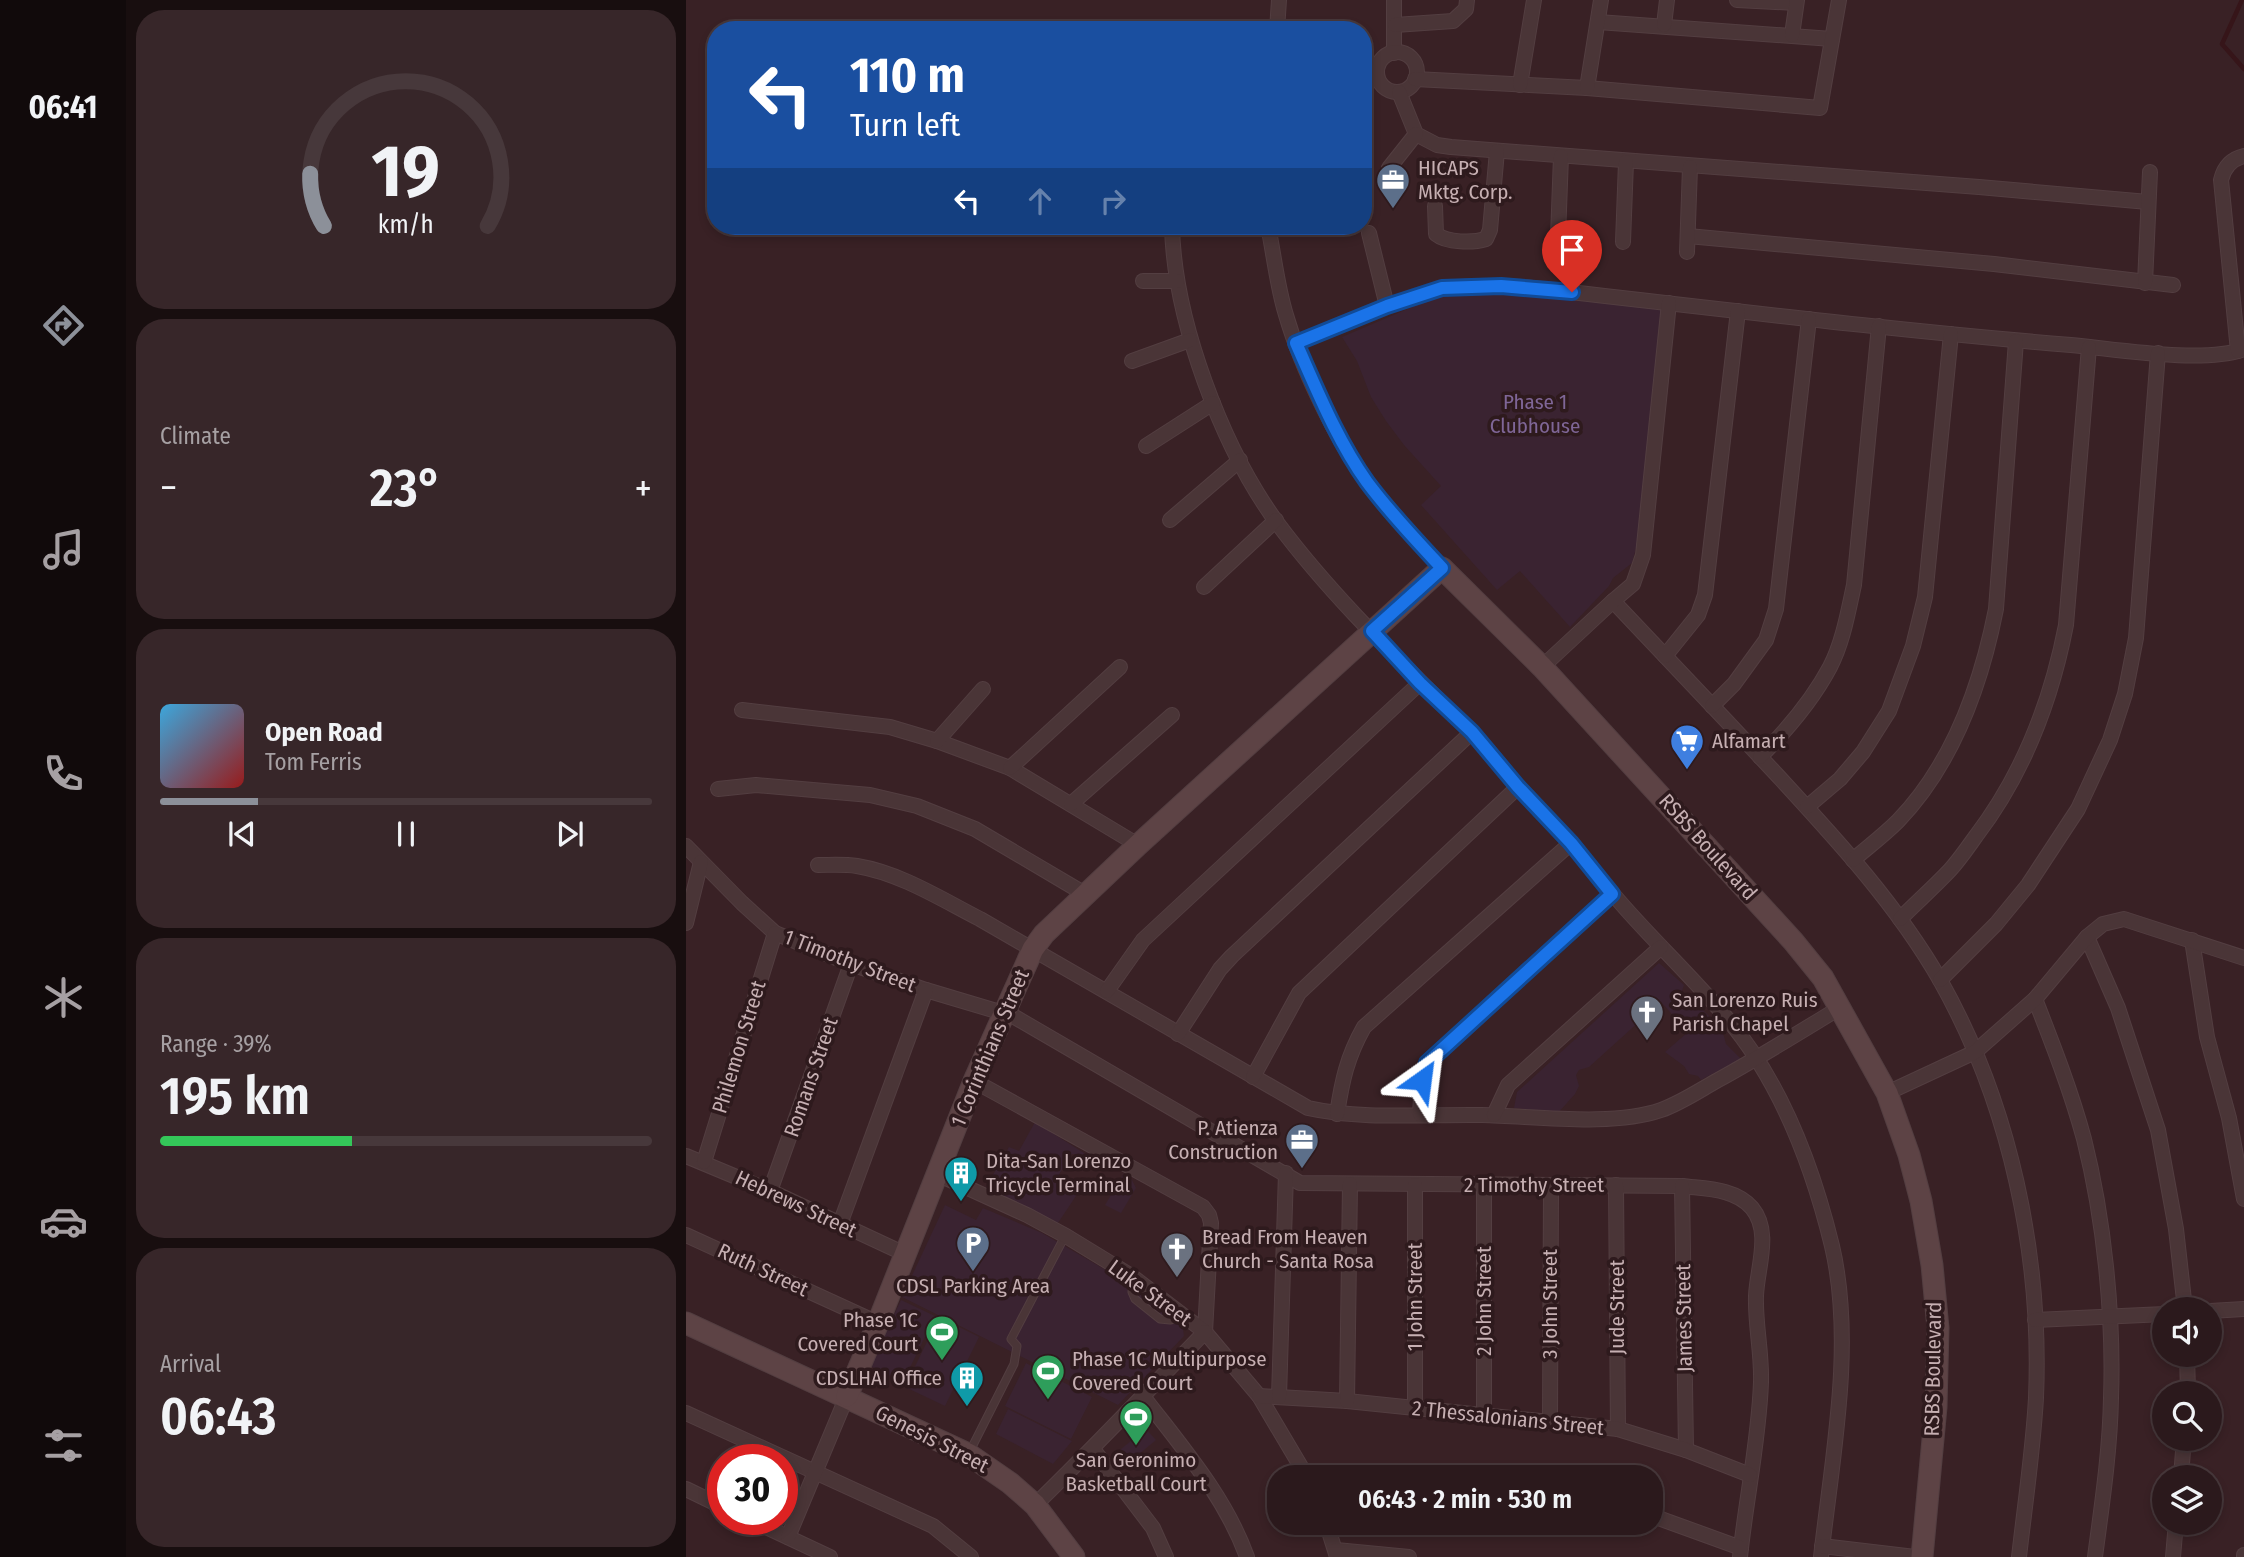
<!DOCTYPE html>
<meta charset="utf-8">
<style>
:root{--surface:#2b191c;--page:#372629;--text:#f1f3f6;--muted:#a6a0a3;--line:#47383b;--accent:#8c9099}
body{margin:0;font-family:"Fira Sans Condensed",sans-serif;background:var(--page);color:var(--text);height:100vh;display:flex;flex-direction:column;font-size:26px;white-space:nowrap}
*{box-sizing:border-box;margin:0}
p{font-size:23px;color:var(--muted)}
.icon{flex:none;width:38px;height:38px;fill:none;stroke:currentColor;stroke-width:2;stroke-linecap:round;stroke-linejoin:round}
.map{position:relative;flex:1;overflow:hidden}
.drawer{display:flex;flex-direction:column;gap:10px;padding:10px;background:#180e0f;width:560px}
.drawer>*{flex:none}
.banner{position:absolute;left:21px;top:21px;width:665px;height:214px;border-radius:28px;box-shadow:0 4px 10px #0003,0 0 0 2px var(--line);background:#1a4fa0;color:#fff;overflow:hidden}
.buttons{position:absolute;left:1466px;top:1297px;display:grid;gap:14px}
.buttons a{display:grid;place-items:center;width:70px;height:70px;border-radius:50%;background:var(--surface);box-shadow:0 4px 10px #0003,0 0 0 2px var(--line);font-size:35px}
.speed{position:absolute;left:21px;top:1444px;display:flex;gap:14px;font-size:35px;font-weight:700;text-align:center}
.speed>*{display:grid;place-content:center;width:91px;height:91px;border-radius:50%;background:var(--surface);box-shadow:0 4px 10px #0003,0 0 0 2px var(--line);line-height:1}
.speed .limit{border:10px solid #d22;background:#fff;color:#111}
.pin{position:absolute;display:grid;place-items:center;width:60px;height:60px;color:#fff;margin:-72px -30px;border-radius:50% 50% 50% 0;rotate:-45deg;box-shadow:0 0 7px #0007}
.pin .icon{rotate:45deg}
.me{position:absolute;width:77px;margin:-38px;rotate:31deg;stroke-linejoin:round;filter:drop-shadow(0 0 5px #0008)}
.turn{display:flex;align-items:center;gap:24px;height:147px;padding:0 28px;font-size:32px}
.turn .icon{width:91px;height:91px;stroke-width:2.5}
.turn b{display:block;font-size:49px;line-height:60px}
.lanes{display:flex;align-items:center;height:66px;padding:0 28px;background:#0003;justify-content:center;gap:35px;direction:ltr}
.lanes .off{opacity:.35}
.big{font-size:52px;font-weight:600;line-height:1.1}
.drawer .tile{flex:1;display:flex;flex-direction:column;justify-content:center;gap:10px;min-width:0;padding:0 24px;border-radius:28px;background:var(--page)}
.drawer .dial{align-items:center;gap:0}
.dial svg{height:182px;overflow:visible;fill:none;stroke:var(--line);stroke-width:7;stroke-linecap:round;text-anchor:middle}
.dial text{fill:var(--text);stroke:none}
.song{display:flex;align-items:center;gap:21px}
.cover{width:84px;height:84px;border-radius:10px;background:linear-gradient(135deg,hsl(200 70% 55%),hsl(0 70% 35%))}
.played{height:7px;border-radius:4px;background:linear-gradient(90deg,var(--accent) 20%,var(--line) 20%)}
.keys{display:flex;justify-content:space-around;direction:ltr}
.heat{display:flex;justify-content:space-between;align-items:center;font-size:38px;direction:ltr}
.charge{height:10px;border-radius:5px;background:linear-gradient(90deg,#34c759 39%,var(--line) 0)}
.trip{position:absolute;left:581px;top:1465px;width:396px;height:70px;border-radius:28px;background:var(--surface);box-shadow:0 4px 10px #0003,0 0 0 2px var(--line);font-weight:600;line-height:70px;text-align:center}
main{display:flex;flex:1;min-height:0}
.dock{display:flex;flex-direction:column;width:126px;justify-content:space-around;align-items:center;background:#110a0b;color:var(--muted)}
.dock .icon{width:49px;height:49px}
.dock .on{color:var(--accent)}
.dock b{font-size:32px;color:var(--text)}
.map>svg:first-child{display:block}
.green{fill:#3a2331}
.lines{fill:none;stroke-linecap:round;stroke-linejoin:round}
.stream{stroke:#361519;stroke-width:4.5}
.lane-casing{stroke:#533e41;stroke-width:9}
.street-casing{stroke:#533e41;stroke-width:16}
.secondary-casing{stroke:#533e41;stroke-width:23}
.lane{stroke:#4a3537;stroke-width:7}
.street{stroke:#4a3537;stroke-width:14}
.secondary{stroke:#5d4345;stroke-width:21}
.route-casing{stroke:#114b97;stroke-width:18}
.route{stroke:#1a73e8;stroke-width:12}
.labels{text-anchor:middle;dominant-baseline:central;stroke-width:7;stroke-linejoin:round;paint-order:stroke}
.poi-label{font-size:21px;fill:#c6afb2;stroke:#2e1a1d;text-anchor:start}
.park-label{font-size:21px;fill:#7f6697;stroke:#2e1a1d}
.street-label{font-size:21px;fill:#c6afb2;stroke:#2e1a1d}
</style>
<main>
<nav class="dock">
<b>06:41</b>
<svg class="icon on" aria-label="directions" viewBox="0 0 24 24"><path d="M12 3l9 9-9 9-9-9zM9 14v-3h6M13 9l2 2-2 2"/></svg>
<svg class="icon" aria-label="music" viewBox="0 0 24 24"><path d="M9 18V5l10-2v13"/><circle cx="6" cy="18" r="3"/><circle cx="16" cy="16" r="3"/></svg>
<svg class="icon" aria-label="phone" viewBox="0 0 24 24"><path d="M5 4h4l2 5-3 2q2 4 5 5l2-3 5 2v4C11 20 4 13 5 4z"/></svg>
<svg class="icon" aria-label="climate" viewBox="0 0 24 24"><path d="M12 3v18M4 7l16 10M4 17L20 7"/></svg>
<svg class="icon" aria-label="car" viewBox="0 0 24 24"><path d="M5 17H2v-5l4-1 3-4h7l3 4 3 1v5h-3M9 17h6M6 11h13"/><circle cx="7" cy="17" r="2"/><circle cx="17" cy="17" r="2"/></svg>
<svg class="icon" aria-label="filters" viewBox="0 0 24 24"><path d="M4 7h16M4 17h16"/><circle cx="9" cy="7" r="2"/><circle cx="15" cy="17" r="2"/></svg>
</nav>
<section class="drawer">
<div class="tile dial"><svg viewBox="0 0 100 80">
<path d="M14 69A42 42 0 1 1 86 69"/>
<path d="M14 69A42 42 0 0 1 8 46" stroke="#8c9099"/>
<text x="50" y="56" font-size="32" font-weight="700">19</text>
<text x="50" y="72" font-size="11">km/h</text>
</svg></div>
<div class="tile"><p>Climate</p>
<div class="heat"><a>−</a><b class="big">23°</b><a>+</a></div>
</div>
<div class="tile">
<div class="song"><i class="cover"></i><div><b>Open Road</b><p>Tom Ferris</p></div></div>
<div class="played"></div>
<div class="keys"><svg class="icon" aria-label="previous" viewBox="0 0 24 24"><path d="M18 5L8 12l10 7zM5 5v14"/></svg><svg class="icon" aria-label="pause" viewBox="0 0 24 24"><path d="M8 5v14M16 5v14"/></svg><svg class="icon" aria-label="next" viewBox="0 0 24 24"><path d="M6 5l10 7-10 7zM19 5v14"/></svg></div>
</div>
<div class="tile"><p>Range · 39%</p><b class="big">195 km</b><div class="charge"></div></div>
<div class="tile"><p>Arrival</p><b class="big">06:43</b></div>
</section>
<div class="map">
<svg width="1558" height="1557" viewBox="0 0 1558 1557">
<rect width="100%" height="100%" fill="#392125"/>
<!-- green -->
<g class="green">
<polygon points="816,293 976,308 953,537 946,563 927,578 923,586 884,627 834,571 811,590 735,505 755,486 718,445 700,421 685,397 671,361 656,337 747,298 774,294"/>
<polygon points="973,963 998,985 994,997 994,1004 999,1008 1012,1005 1036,1029 1040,1044 1055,1059 1015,1080 1012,1076 1003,1074 998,1066 979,1052 1002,1032 975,1002 903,1067 893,1070 890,1075 893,1086 889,1094 872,1113 828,1108 831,1092"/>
<polygon points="349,1122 401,1155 386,1154 372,1176 394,1190 372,1223 300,1187 323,1147 333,1151"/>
<polygon points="438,1173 446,1180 450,1188 435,1213 419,1205"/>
<polygon points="259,1205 290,1220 297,1208 356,1233 406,1262 435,1279 492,1323 497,1329 498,1336 432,1405 216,1297"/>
<polygon points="215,1300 249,1316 217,1382 184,1366"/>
<polygon points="253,1317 293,1337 259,1406 219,1387"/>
<polygon points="340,1363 406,1397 385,1439 319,1406"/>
<polygon points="322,1409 386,1441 367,1464 310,1434"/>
<polygon points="460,1429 470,1440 440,1465 430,1453"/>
</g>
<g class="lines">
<!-- stream -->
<polyline class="stream" points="1556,0 1536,44 1558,69"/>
<!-- lane casing -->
<g class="lane-casing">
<g id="lane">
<polyline points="447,1279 446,1292 449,1299 474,1319 484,1320 497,1317"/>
<polyline points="283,1453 328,1364 331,1346 325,1339 379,1236"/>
</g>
</g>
<!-- street casing -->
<g class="street-casing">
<g id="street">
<polyline points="708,0 708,53"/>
<polyline points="1051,0 1110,3"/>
<polyline points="912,22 1146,39"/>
<polyline points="709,25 767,21 780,9 781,0"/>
<polyline points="978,25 981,0"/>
<polyline points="591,30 593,0"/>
<polyline points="1106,35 1111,0"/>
<circle cx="711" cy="72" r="20"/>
<polyline points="729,79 901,88 1134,108 1153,0"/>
<polyline points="834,85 848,0"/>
<polyline points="901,88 915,0"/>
<polyline points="713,92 730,134 751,145 765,147 1293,187 1462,202"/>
<polyline points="703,168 730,134"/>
<path d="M749 206 750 234C761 243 787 243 800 239L804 230 811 151"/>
<path d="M486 226C488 320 536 448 592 524 648 599 717 664 783 730 800 746 814 765 829 783 846 802 865 820 882 840 898 857 911 877 927 894 962 936 1003 973 1038 1015 1094 1079 1126 1164 1146 1246 1169 1344 1146 1458 1135 1557"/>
<path d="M582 226C588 255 591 286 600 315 615 367 650 440 682 483 705 513 730 540 756 568"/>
<polyline points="683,233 701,306"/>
<polyline points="1002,236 1308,264 1487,285"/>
<polyline points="872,237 875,156"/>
<polyline points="937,242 940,162"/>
<polyline points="1001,252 1004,167"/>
<polyline points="457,281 491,281"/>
<polyline points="1459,283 1464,172"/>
<path d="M610 343 701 306 756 288 792 286 838 287C1020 307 1202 330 1385 345 1430 349 1517 364 1558 349"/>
<path d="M1552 351 1535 180C1538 167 1545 159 1558 156"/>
<polyline points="446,361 504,340"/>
<polyline points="460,446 527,403"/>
<polyline points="484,520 554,460"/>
<polyline points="518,587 590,520"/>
<path d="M927 601C982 659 1038 718 1093 777 1151 840 1211 905 1254 980 1324 1104 1356 1255 1350 1398 1347 1451 1339 1504 1333 1557"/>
<polyline points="979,656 1012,615 1019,595 1052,311"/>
<polyline points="856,667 927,601 947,584 957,555 983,303"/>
<polyline points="1026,706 1048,684 1080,640 1090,609 1123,319"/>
<polyline points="56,710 204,727 251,741 324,768 452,845"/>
<polyline points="251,741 297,689"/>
<path d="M1074 757C1101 730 1126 701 1144 667 1157 642 1162 612 1168 585L1193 326"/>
<polyline points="324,768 434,667"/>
<polyline points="32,789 70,785 184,795 231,806 289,829 399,894"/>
<polyline points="385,804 486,715"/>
<polyline points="1121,807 1154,779 1177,752 1203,711 1227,646 1239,597 1265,334"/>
<path d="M0 846 56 903 89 933 165 964 240 990 327 1016 614 1183 996 1186C1019 1189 1049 1188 1066 1208 1086 1232 1071 1268 1070 1296 1069 1324 1076 1353 1075 1382 1073 1440 1060 1499 1054 1557"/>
<path d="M1167 860C1182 847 1198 835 1212 821 1267 764 1295 685 1310 609L1330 341"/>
<path d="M132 865C145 865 158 864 171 866 214 873 255 899 294 919L622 1108C675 1120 741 1114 796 1115 849 1116 926 1127 975 1110 995 1103 1014 1090 1032 1080 1074 1057 1114 1032 1155 1007"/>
<path d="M1214 919C1231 902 1248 887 1264 870 1274 859 1282 847 1290 836 1338 773 1365 702 1380 625L1403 347"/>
<polyline points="0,923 15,862"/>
<polyline points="1401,937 1432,1008 1472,1130 1490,1229 1499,1309"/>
<polyline points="1506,940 1521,1037 1543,1118 1558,1199"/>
<polyline points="1254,980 1310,924 1342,885 1392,809 1424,740 1439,694 1450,638 1472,353"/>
<polyline points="421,991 457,940 734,683"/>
<path d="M1349 999C1367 1045 1385 1091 1398 1139 1418 1218 1428 1317 1425 1398 1424 1451 1416 1504 1409 1557"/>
<polyline points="492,1034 534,969 546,956 786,732"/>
<polyline points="567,1077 613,993 832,787"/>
<polyline points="288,1081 517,1207 523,1215 525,1223 519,1332"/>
<polyline points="1201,1093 1289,1052 1349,999 1401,937 1417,924 1438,919 1558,958"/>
<path d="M651 1114C656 1081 661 1057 678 1027L885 843"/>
<polyline points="734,1114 736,1080 741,1063 926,894"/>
<polyline points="808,1115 822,1085 975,947"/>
<polyline points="0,1156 84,1191 219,1254"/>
<polyline points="18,1162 89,933"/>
<polyline points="251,1174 341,1215 380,1236 447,1277 519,1332 573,1396 621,1477"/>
<polyline points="729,1185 729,1409"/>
<polyline points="930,1185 932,1429"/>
<polyline points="996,1186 1000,1450"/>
<polyline points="84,1191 165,964"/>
<polyline points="154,1224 240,990"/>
<polyline points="0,1235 192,1323"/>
<polyline points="1524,1311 1558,1309"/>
<polyline points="1349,1320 1479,1314"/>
<polyline points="1501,1354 1502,1393"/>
<path d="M456 1395C495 1446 539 1496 561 1557"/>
<polyline points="573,1396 661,1401 932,1429 1000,1450 1064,1475"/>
<polyline points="593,1397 600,1173"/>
<polyline points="661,1401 664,1184"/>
<polyline points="0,1413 247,1526 285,1557"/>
<polyline points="798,1416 798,1186"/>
<polyline points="864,1422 865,1187"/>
<polyline points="407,1449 467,1528 480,1557"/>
<polyline points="619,1471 679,1477"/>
<polyline points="1495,1477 1498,1438"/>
<polyline points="0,1489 37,1507"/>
<path d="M349 1505C407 1449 462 1390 519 1332"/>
<polyline points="964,1515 1055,1548"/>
<polyline points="63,1519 144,1557"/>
<polyline points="640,1522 651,1557"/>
<polyline points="102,1537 161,1396"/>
<polyline points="1136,1546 1229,1557"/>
<polyline points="650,1550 723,1557"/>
<polyline points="1487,1557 1490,1522"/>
<polyline points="1558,1557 1558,1555"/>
</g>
</g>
<!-- secondary casing -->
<g class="secondary-casing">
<g id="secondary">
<polyline points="0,1323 282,1454 324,1483 349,1505 388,1557"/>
<polyline points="161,1396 192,1323 288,1081 347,949 358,934 452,845 756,568 856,667 1107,941 1137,978 1201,1093 1223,1155 1235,1201 1246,1265 1252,1328 1250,1407 1236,1557"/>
</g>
</g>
<!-- lane -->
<use href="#lane" class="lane"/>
<!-- street -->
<use href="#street" class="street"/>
<!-- secondary -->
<use href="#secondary" class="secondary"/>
</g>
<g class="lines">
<!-- route casing -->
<g class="route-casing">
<path id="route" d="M736 1080 741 1063 926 894 885 843 832 787 786 732 734 683 686 631 756 568C730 540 704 513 681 482 651 440 631 390 610 343L701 306 756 288 815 286 886 292"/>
</g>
<!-- route -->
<use href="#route" class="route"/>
</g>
<!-- icons -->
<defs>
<g id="office-pin" transform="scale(1.75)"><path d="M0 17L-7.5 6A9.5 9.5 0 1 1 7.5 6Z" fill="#5c6f8a" stroke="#2e1a1d"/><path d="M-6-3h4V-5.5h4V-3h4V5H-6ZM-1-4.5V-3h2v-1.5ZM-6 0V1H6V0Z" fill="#fff"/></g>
<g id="supermarket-pin" transform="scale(1.75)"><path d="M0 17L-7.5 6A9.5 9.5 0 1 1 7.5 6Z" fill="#3f7fe0" stroke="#2e1a1d"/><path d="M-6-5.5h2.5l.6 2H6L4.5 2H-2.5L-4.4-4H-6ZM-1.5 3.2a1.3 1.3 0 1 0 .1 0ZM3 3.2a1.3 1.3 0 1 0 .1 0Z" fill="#fff"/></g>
<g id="church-pin" transform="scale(1.75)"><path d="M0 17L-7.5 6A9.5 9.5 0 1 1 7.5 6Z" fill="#6b7280" stroke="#2e1a1d"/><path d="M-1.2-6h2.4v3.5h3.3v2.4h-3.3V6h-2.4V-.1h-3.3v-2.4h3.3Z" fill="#fff"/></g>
<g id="building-pin" transform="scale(1.75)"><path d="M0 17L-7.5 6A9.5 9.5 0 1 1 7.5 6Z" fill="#0f9aa8" stroke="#2e1a1d"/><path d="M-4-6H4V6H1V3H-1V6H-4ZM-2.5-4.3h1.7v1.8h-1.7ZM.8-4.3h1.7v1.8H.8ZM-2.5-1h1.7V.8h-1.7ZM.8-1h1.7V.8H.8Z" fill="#fff"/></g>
<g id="parking-pin" transform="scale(1.75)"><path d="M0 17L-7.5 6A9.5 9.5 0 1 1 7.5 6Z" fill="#5c6f8a" stroke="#2e1a1d"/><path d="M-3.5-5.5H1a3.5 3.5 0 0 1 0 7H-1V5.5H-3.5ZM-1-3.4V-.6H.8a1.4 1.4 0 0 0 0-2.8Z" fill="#fff"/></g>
<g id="stadium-pin" transform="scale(1.75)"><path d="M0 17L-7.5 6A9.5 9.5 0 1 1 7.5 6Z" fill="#2e9e5b" stroke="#2e1a1d"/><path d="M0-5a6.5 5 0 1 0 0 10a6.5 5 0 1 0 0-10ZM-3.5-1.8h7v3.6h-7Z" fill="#fff"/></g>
</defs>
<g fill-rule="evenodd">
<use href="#office-pin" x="707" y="180"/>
<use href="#supermarket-pin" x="1001" y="741"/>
<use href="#church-pin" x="961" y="1012"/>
<use href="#office-pin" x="616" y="1140"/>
<use href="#building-pin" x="275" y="1173"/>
<use href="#parking-pin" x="287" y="1243"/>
<use href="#church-pin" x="491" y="1249"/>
<use href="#stadium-pin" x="256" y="1332"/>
<use href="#stadium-pin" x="362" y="1371"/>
<use href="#building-pin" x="281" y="1378"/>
<use href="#stadium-pin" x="450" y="1417"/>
</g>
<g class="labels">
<!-- poi labels -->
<g class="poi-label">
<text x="732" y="168">HICAPS<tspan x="732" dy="24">Mktg. Corp.</tspan></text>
<text x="1026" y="741">Alfamart</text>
<text x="986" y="1000">San Lorenzo Ruis<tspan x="986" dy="24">Parish Chapel</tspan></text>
<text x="592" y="1128" text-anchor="end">P. Atienza<tspan x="592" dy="24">Construction</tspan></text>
<text x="300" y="1161">Dita-San Lorenzo<tspan x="300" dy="24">Tricycle Terminal</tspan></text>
<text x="516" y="1237">Bread From Heaven<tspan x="516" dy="24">Church - Santa Rosa</tspan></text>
<text x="287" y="1286" text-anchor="middle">CDSL Parking Area</text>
<text x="232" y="1320" text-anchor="end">Phase 1C<tspan x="232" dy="24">Covered Court</tspan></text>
<text x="386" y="1359">Phase 1C Multipurpose<tspan x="386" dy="24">Covered Court</tspan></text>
<text x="256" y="1378" text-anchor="end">CDSLHAI Office</text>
<text x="450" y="1460" text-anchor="middle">San Geronimo<tspan x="450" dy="24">Basketball Court</tspan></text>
</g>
<!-- park labels -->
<g class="park-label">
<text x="849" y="402">Phase 1<tspan x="849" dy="24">Clubhouse</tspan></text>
</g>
<!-- street labels -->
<g class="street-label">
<text transform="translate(1022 847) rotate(48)">RSBS Boulevard</text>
<text transform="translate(164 961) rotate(21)">1 Timothy Street</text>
<text transform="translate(53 1047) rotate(-73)">Philemon Street</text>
<text transform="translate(304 1048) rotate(-67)">1 Corinthians Street</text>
<text transform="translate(125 1077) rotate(-71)">Romans Street</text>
<text x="848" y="1185">2 Timothy Street</text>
<text transform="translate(110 1204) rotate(25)">Hebrews Street</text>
<text transform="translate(77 1270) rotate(25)">Ruth Street</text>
<text transform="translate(464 1293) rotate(36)">Luke Street</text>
<text transform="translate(729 1297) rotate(-90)">1 John Street</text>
<text transform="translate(798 1301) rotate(-90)">2 John Street</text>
<text transform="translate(864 1304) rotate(-90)">3 John Street</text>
<text transform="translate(931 1307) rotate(-90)">Jude Street</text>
<text transform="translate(998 1318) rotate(-91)">James Street</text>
<text transform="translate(1247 1369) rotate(-89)">RSBS Boulevard</text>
<text transform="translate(822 1418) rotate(6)">2 Thessalonians Street</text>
<text transform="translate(246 1439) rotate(27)">Genesis Street</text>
</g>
</g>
</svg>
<div class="buttons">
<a><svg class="icon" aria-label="sound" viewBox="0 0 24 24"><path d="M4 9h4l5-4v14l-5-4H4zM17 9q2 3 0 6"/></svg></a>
<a><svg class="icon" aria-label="search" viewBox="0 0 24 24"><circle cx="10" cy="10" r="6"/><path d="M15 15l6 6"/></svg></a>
<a><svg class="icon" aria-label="layers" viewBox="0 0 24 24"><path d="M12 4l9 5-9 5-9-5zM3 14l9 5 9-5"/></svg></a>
</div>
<div class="speed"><div class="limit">30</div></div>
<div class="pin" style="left:886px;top:292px;background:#d93025"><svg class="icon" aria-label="arrive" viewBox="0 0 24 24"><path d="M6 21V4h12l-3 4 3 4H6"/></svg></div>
<svg class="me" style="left:736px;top:1080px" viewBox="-20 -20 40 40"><path d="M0-17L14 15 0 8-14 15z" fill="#1a73e8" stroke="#fff" stroke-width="4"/></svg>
<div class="trip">06:43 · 2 min · 530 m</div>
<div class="banner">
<div class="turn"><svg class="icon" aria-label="left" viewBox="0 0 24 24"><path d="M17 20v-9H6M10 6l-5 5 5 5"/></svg><div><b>110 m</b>Turn left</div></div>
<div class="lanes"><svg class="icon" aria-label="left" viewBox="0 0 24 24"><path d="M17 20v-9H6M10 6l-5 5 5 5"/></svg><svg class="icon off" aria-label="ahead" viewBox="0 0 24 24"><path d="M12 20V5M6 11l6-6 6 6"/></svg><svg class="icon off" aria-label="right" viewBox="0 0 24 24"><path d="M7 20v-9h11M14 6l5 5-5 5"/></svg></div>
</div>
</div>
</main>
